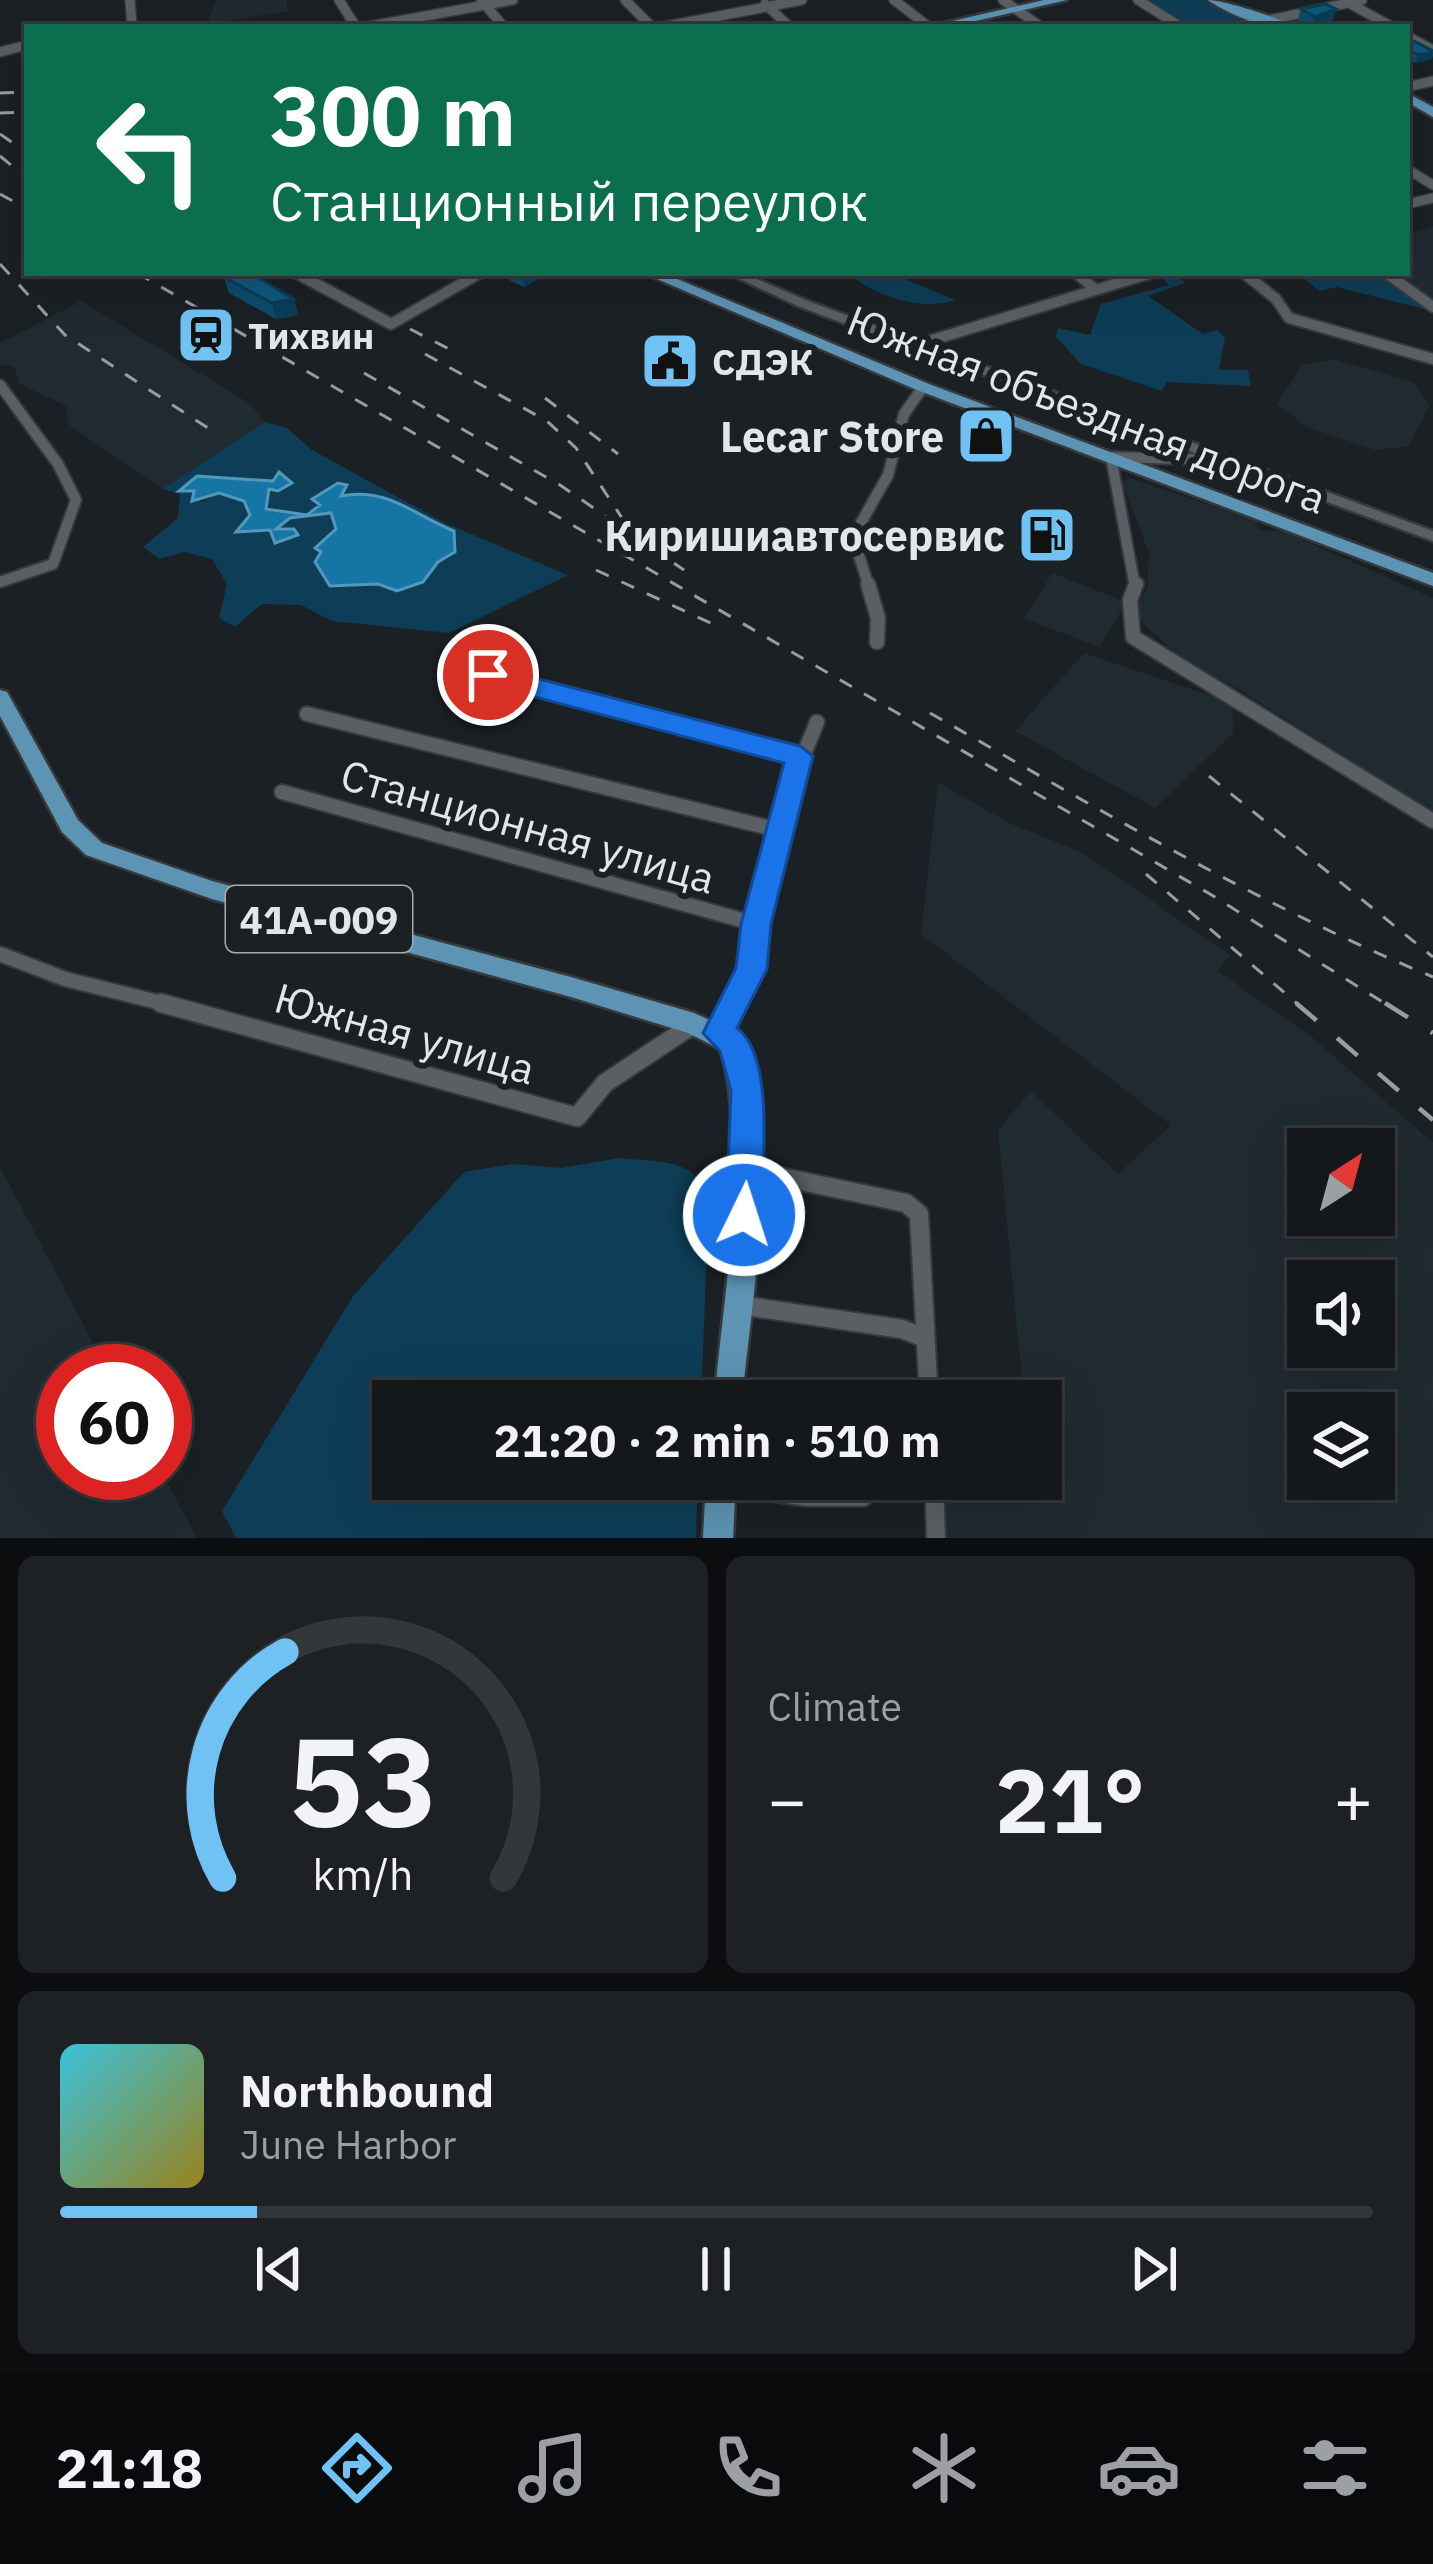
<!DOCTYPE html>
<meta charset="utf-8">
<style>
:root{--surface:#14181b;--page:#1d2124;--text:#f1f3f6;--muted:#9da0a3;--line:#33373a;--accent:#70c2f4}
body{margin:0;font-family:"IBM Plex Sans",sans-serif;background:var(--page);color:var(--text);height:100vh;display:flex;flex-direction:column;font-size:45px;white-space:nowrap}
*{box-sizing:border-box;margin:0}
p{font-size:39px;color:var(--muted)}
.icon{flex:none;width:66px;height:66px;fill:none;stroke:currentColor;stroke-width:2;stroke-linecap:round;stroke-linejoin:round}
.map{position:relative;height:1538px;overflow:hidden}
.drawer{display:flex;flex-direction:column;gap:18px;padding:18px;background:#0b0d0f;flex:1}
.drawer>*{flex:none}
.top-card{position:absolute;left:24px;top:24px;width:1386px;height:252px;border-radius:0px;box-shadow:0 12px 48px #0002,0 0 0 3px var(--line);background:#0b6e4f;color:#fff;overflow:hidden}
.needle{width:78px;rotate:36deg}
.tools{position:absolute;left:1287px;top:1128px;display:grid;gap:24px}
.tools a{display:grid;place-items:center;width:108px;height:108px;border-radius:0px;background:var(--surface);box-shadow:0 12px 48px #0002,0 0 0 3px var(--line);font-size:60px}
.speed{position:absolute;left:36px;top:1344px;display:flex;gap:24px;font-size:60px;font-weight:700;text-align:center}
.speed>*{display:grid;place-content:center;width:156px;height:156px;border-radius:50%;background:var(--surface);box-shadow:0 12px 48px #0002,0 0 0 3px var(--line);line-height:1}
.speed .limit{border:18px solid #d22;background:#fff;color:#111}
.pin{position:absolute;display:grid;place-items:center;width:102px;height:102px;color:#fff;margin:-51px;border:6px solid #fff;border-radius:50%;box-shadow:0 3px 12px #0007}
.me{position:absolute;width:132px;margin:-66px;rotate:4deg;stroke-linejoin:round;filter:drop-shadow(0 0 9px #0008)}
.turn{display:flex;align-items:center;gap:42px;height:252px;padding:0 48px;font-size:54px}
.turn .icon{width:156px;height:156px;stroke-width:2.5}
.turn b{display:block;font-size:84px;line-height:102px}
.big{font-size:90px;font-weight:700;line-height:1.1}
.drawer .card{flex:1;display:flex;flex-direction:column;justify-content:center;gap:18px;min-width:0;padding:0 42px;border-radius:18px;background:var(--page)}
.drawer .dial{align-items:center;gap:0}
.dial svg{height:312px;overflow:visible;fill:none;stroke:var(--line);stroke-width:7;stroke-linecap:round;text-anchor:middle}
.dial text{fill:var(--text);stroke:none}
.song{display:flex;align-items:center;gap:36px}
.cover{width:144px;height:144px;border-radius:18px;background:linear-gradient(135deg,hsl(190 70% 55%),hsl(50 70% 35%))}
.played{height:12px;border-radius:6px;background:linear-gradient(90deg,var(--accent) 15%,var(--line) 15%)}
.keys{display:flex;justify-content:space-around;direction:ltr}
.heat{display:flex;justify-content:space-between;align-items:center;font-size:66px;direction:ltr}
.drawer .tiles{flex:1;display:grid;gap:18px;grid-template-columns:1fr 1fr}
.card:last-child{grid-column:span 2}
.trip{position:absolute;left:372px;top:1380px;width:690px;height:120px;border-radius:0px;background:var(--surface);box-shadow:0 12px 48px #0002,0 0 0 3px var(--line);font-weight:700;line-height:120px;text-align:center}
.dock{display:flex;height:192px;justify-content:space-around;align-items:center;background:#080a0b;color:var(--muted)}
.dock .icon{width:84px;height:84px}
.dock .active{color:var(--accent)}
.dock b{font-size:54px;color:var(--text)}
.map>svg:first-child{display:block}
.built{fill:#202a31;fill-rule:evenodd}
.green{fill:#0e3d57;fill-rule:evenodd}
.water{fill:#1576a6;stroke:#5298ba;stroke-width:3}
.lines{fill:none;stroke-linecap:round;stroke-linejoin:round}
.minor-far3-casing{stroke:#363a3d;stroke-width:12}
.minor-far2-casing{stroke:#363a3d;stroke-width:14}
.minor-far1-casing{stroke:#363a3d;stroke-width:18}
.minor-casing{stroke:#363a3d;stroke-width:22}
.tertiary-casing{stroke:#363a3d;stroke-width:5}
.primary-casing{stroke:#363a3d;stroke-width:5}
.minor-far3{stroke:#595f63;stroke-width:9}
.minor-far2{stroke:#595f63;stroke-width:10}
.minor-far1{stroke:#595f63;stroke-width:14}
.minor{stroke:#595f63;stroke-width:18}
.tertiary{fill:#595f63;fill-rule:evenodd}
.primary{fill:#5d93b3;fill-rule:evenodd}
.rail-far1{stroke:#989d9f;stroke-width:3;stroke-dasharray:14 14;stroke-linecap:butt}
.rail{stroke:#989d9f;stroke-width:4.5;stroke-dasharray:27 27;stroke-linecap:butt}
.wall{fill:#0d4b6b}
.shaded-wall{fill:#0a3d57}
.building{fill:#0f577c;stroke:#0a3d57;stroke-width:3}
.route{fill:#1a73e8;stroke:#114b97;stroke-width:3}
.labels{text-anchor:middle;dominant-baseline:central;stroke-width:12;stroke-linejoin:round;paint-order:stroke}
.far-poi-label{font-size:36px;font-weight:bold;fill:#e2e6e8;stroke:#1b2024;text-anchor:start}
.shield{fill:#1b2024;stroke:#a6abad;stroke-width:3}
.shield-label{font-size:39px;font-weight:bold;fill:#e2e6e8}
.street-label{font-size:42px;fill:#e2e6e8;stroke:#1b2024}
.poi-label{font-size:42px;font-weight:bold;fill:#e2e6e8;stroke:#1b2024;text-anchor:end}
</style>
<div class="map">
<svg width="1433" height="1538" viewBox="0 0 1433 1538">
<rect width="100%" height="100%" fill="#1b2024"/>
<!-- built -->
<g class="built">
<polygon points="216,0 286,0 288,11 207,24"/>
<polygon points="1433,226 1433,302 1393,273 1407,273 1407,234"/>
<polygon points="81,301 249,403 265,422 162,489 68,424 66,406 20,384 14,367 0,364 0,343"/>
<polygon points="1333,359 1413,382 1430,405 1408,446 1376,450 1307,427 1277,404 1303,365"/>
<polygon points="1129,478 1255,520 1260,530 1285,532 1433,598 1433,813 1237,688 1190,665 1139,620 1137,603 1147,589 1149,553 1122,482"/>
<polygon points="1052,573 1126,602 1100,647 1024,619"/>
<polygon points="1084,653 1232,703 1233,733 1155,808 1015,731"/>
<path d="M938 782 1009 823 1083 853 1230 955 1218 971 1313 1038 1433 1143V1538H936L934 1479H1041V1401H1024L998 1130 1031 1091 1118 1174 1171 1125 921 934ZM1308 1149H1374V1215H1308ZM1308 1281H1374V1347H1308ZM1308 1413H1374V1479H1308Z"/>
<polygon points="0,1167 108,1371 63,1371 63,1473 162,1473 197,1538 0,1538"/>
</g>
<!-- green -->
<g class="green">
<polygon points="1142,0 1205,0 1241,21 1184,27"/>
<path d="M849 273H891L955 300C924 312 873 296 849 273Z"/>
<polygon points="1175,273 1185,283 1148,296 1203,334 1217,330 1225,337 1219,370 1248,370 1251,386 1167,382 1162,391 1081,364 1056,337 1058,328 1090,335 1101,304 1169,285 1158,275"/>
<polygon points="1298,273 1382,273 1432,311 1337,287 1319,291"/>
<path d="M265 422 287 428 312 450 445 523 568 575 449 633 332 621 301 605 262 604 235 627 219 618 227 584 212 559 185 552 159 559 143 547 178 518 180 494 162 489ZM279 473 290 483 269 488 265 509 307 515 321 505 313 498 338 483 346 486 340 496C388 486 412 514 453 530L449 558 438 562 423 582 340 587 319 570 321 552 316 548 336 529 331 513 290 518 276 529 279 533 251 515 244 501 219 493 201 502 193 491 197 477 274 481Z"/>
<path d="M619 1158C656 1162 696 1157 709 1198L701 1401H393V1479H698L696 1538H236L222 1511 353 1296 464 1172 513 1164 561 1168Z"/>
</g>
<!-- water -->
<path class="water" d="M279 472 292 483 278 491 269 489 266 509 307 515 320 505 312 499 338 483 347 485 341 496C388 487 412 514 454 531L455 552 438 562 423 582 397 591 378 584 330 586 315 562 321 552 315 548 336 529 331 513 290 518 276 529H294L298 535 275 543 270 530 236 532 250 515 244 501 219 493 192 501 194 491H179L197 476 273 481Z"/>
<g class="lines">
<!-- minor-far3 casing -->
<g class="minor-far3-casing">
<g id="minor-far3">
<polyline points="130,0 132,27"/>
<polyline points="339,0 356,27"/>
<polyline points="481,0 504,27"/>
<polyline points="625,0 652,27"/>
<polyline points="894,0 929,27"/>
<polyline points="1003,0 1041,27"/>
<polyline points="1138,0 1181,27"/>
<polyline points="1349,3 1392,27"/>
<polyline points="765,4 790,27"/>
<polyline points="365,27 513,0"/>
<polyline points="662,27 802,0"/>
<polyline points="1237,27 1362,0"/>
<polyline points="1407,36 1433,50"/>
<polyline points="0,52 27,45"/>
<polyline points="1407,87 1433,81"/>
<polyline points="1407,169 1433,185"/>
<polyline points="1407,204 1433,198"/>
</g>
</g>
<!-- minor-far2 casing -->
<g class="minor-far2-casing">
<g id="minor-far2">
<polyline points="296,273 391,324 480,273"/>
<polyline points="1076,273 1095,289"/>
<polyline points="1244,273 1276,299 1289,318 1433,359"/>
<polyline points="1386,273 1433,307"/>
<polyline points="916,345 1151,273"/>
<polyline points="0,385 58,464 76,500 53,564 0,582"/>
<polyline points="869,587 853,537 888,475 904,414 923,387"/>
<polyline points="1135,587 1111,457 1221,460"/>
</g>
</g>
<!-- minor-far1 casing -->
<g class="minor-far1-casing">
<g id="minor-far1">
<polyline points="868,584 878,618 877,642"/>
<polyline points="1136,584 1130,600 1133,637 1433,821"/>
<polyline points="488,675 799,756"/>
<polyline points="307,714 778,830"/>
<polyline points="282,792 756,924"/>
<polyline points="0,954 65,979 174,1006"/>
<polyline points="734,1006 752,966 793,781 817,722"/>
</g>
</g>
<!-- minor casing -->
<g class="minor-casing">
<g id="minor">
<polyline points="161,1003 577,1117 605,1083 694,1024"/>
<polyline points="719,1033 736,1003"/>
<polyline points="748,1170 906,1203 919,1214 929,1401"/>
<polyline points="739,1305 902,1329 922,1337"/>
<polyline points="934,1479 936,1538"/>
<polyline points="721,1485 807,1497 863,1497"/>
</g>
</g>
<!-- tertiary casing -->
<g class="tertiary-casing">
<polygon id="tertiary" points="727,273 743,273 808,301 1433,531 1433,541 800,307"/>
</g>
<!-- primary casing -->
<g class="primary-casing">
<g id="primary">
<polygon points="1044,0 1067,0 949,27 926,27"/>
<path d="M1208 0C1223 0 1278 18 1292 25 1267 31 1230 15 1208 0Z"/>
<polygon points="1407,93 1433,107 1433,117 1407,102"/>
<polygon points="643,273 663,273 929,384 1433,573 1433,586 917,390"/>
<path d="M0 690 7 692 78 820 102 843 212 881 571 977 694 1013 742 1035C783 1129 751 1300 742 1401H714C725 1283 748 1167 722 1050L688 1033 571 997 212 899 86 855 62 832 0 716Z"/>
<polygon points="706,1479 736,1479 733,1538 703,1538"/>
</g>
</g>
<!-- minor-far3 -->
<use href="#minor-far3" class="minor-far3"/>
<!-- minor-far2 -->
<use href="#minor-far2" class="minor-far2"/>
<!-- minor-far1 -->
<use href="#minor-far1" class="minor-far1"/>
<!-- minor -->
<use href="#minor" class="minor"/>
<!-- tertiary -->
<use href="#tertiary" class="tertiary"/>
<!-- primary -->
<use href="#primary" class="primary"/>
<!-- rail-far1 -->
<g class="rail-far1">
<polyline points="0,93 27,92"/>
<polyline points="0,113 27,112"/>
<polyline points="0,134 27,153"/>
<polyline points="0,156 27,178"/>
<polyline points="0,194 27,209"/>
<polyline points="0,264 65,335 211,430"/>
<polyline points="137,273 1210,894 1389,1006"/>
<polyline points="410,329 455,352"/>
<polyline points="425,354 547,421 576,448 624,521"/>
<polyline points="364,373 560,485 684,570"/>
<polyline points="545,398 618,454"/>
<polyline points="596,570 717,626"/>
<path d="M930 713C1095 807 1257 904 1433 977"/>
<polyline points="1209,776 1433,957"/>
<polyline points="1146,874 1300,1006"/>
</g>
<!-- rail -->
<g class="rail">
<polyline points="1296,1003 1433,1120"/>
<polyline points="1385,1003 1433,1033"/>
</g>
</g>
<!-- wall -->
<g class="wall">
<polygon points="1301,9 1336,9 1331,24 1322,27 1303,27 1297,23"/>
<polygon points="1407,43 1433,51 1432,59 1416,63 1407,58"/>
<polygon points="228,273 250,273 294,299 298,315 276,319 229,293 224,277 231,274"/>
<polygon points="508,273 548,273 524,287 509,280"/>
</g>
<!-- shaded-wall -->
<g class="shaded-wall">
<polygon points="1336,9 1331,24 1322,27 1312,27 1315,17"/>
<polygon points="1433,52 1432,59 1416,63 1418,55"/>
<polygon points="522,273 548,273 524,287"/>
<polygon points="294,299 298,315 276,319 272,303"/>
</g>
<!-- building -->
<g class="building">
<polygon points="1326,4 1336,9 1315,17 1301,9"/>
<polygon points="1414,41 1433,51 1433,52 1418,55 1407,49 1407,43"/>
<polygon points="233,273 250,273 294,299 272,303 224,277"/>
</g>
<!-- route -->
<path class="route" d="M488 666 800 746 813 756 771 924 767 969 737 1028C776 1057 762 1170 761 1215L756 1226 744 1231 732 1226 726 1215 731 1091 720 1051 703 1033 736 968 741 924 784 763 479 682V669Z"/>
<!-- icons -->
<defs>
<g id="station-square" transform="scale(3)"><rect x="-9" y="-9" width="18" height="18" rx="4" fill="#70c2f4" stroke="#1b2024"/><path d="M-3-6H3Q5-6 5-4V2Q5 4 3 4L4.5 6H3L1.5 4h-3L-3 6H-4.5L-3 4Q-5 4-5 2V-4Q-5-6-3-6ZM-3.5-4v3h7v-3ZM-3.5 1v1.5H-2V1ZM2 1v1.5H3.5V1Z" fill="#111"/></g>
<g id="civic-square" transform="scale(3)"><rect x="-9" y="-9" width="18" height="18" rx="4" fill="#70c2f4" stroke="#1b2024"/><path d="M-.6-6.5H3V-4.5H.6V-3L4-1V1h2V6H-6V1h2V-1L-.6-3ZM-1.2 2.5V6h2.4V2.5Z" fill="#111"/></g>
<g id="shop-square" transform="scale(3)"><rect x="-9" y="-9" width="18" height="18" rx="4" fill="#70c2f4" stroke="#1b2024"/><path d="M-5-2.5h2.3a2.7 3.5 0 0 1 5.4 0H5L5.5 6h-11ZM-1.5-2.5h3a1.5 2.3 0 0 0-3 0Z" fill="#111"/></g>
<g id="fuel-square" transform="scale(3)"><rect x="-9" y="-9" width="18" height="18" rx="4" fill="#70c2f4" stroke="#1b2024"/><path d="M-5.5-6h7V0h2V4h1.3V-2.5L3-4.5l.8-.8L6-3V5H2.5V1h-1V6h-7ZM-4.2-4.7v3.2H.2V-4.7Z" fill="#111"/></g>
</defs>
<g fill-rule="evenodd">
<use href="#station-square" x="206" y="335"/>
<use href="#civic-square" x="670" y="361"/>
<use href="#shop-square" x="986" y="436"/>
<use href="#fuel-square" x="1047" y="535"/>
</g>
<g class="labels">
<!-- far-poi labels -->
<g class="far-poi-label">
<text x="248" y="335">Тихвин</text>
<text x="712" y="361">СДЭК</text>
</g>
<!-- shield labels -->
<rect class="shield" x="226" y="886" width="186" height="66" rx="9"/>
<g class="shield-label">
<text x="319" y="919">41А-009</text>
</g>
<!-- street labels -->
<g class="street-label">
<text transform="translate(1087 409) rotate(21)">Южная объездная дорога</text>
<text transform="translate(528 826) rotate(16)">Станционная улица</text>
<text transform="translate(405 1033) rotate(16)">Южная улица</text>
</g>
<!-- poi labels -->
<g class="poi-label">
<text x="944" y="436">Lecar Store</text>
<text x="1005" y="535">Киришиавтосервис</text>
</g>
</g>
</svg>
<div class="tools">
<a><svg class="needle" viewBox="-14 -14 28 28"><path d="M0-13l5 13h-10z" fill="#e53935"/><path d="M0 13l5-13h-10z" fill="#9da0a3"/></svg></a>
<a><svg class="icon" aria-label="sound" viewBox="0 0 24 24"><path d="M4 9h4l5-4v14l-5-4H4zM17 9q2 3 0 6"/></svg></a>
<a><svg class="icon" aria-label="layers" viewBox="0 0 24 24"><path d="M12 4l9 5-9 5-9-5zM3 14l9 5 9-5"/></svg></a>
</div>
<div class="speed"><div class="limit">60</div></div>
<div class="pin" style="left:488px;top:675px;background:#d93025"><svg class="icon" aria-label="arrive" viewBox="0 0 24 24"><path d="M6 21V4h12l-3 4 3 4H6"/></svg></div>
<svg class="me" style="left:744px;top:1215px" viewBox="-20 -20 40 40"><circle r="17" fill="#1a73e8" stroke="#fff" stroke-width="3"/><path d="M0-11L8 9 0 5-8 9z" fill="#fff"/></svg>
<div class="trip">21:20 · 2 min · 510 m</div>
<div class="top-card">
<div class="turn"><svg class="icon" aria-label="left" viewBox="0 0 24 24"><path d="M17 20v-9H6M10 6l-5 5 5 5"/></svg><div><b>300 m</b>Станционный переулок</div></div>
</div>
</div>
<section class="drawer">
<div class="tiles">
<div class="card dial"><svg viewBox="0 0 100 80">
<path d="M14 69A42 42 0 1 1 86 69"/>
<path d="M14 69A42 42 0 0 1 30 11" stroke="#70c2f4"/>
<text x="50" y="56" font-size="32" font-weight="700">53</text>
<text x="50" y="72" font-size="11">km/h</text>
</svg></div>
<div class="card"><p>Climate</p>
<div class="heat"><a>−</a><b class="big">21°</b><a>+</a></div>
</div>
<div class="card">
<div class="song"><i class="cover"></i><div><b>Northbound</b><p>June Harbor</p></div></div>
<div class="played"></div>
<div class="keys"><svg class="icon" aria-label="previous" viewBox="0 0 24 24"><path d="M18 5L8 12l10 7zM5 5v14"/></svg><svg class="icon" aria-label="pause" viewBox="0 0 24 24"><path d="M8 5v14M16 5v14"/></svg><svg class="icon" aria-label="next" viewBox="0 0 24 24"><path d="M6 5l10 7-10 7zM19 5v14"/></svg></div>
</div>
</div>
</section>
<nav class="dock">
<b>21:18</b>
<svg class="icon active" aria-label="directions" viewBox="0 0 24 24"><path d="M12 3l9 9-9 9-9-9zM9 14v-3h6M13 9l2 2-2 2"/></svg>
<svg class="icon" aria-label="music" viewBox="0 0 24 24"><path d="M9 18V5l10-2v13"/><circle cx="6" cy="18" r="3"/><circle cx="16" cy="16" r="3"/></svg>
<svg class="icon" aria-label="phone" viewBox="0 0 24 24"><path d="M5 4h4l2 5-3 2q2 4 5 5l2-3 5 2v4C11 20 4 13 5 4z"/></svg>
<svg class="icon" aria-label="climate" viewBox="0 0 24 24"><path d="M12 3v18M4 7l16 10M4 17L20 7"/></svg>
<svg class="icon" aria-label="car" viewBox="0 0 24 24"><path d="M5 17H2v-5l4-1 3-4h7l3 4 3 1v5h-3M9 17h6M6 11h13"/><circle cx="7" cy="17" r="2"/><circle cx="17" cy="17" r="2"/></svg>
<svg class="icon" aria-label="filters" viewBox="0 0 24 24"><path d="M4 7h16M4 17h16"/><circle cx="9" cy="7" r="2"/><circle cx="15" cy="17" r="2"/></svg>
</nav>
